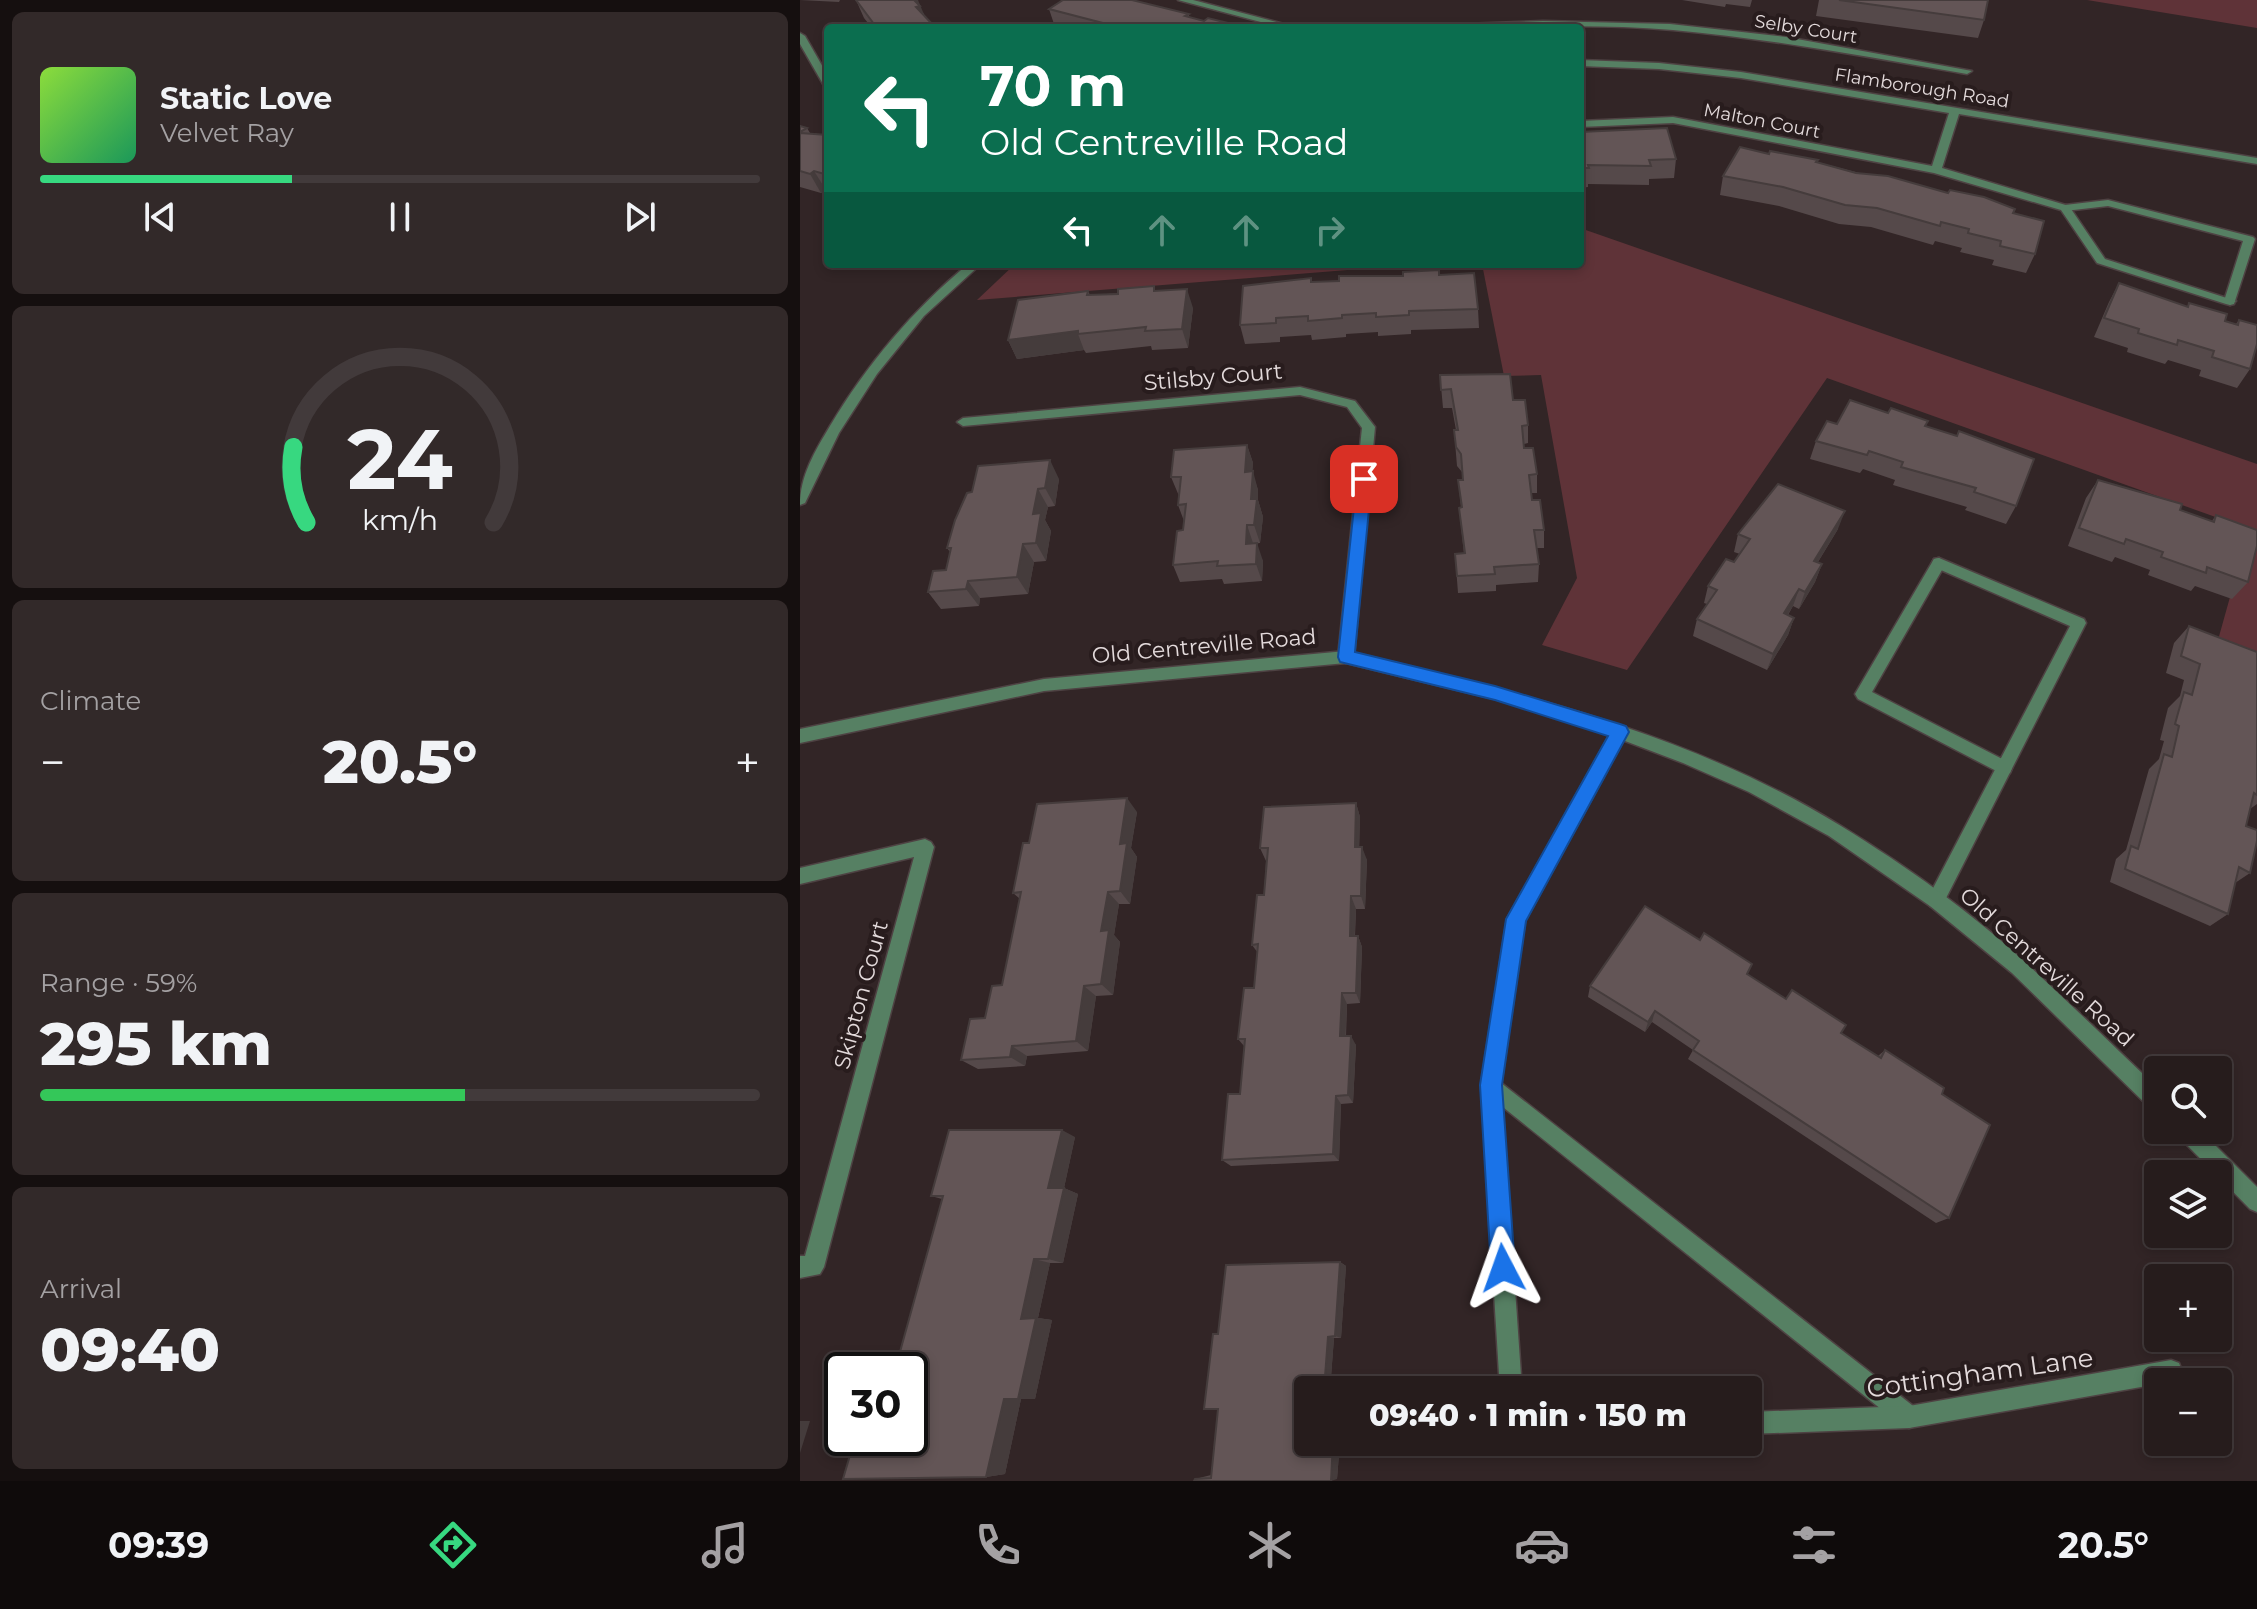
<!DOCTYPE html>
<meta charset="utf-8">
<style>
:root{--surface:#261c1c;--page:#322929;--text:#f1f3f6;--muted:#a4a1a3;--line:#423a3b;--accent:#37d880}
body{margin:0;font-family:Montserrat,sans-serif;background:var(--page);color:var(--text);height:100vh;display:flex;flex-direction:column;font-size:30px;white-space:nowrap}
*{box-sizing:border-box;margin:0}
p{font-size:26px;color:var(--muted)}
.icon{flex:none;width:44px;height:44px;fill:none;stroke:currentColor;stroke-width:2;stroke-linecap:round;stroke-linejoin:round}
.map{position:relative;flex:1;overflow:hidden}
.drawer{display:flex;flex-direction:column;gap:12px;padding:12px;background:#150f0f;width:800px}
.drawer>*{flex:none}
.guide{position:absolute;left:24px;top:24px;width:760px;height:244px;border-radius:8px;box-shadow:0 4px 12px #0003,0 0 0 2px var(--line);background:#0b6e4f;color:#fff;overflow:hidden}
.tools{position:absolute;left:1344px;top:1056px;display:grid;gap:16px}
.tools a{display:grid;place-items:center;width:88px;height:88px;border-radius:8px;background:var(--surface);box-shadow:0 4px 12px #0003,0 0 0 2px var(--line);font-size:40px}
.speed{position:absolute;left:24px;top:1352px;display:flex;gap:16px;font-size:40px;font-weight:700;text-align:center}
.speed>*{display:grid;place-content:center;width:104px;height:104px;border-radius:50%;background:var(--surface);box-shadow:0 4px 12px #0003,0 0 0 2px var(--line);line-height:1}
.speed .limit{border:4px solid #111;border-radius:12px;background:#fff;color:#111}
.pin{position:absolute;display:grid;place-items:center;width:68px;height:68px;color:#fff;margin:-34px;border-radius:16px;box-shadow:0 4px 12px #0006}
.me{position:absolute;width:88px;margin:-44px;rotate:356deg;stroke-linejoin:round;filter:drop-shadow(0 0 6px #0008)}
.turn{display:flex;align-items:center;gap:28px;height:168px;padding:0 24px;font-size:36px}
.turn .icon{width:104px;height:104px;stroke-width:2.5}
.turn b{display:block;font-size:56px;line-height:68px}
.lanes{display:flex;align-items:center;height:76px;padding:0 24px;background:#0003;justify-content:center;gap:40px;direction:ltr}
.lanes .off{opacity:.35}
.big{font-size:60px;font-weight:800;line-height:1.1}
.drawer .widget{flex:1;display:flex;flex-direction:column;justify-content:center;gap:12px;min-width:0;padding:0 28px;border-radius:12px;background:var(--page)}
.drawer .dial{align-items:center;gap:0}
.dial svg{height:208px;overflow:visible;fill:none;stroke:var(--line);stroke-width:7;stroke-linecap:round;text-anchor:middle}
.dial text{fill:var(--text);stroke:none}
.song{display:flex;align-items:center;gap:24px}
.cover{width:96px;height:96px;border-radius:12px;background:linear-gradient(135deg,hsl(90 70% 55%),hsl(150 70% 35%))}
.played{height:8px;border-radius:4px;background:linear-gradient(90deg,var(--accent) 35%,var(--line) 35%)}
.keys{display:flex;justify-content:space-around;direction:ltr}
.heat{display:flex;justify-content:space-between;align-items:center;font-size:44px;direction:ltr}
.charge{height:12px;border-radius:6px;background:linear-gradient(90deg,#34c759 59%,var(--line) 0)}
.trip{position:absolute;left:494px;top:1376px;width:468px;height:80px;border-radius:8px;background:var(--surface);box-shadow:0 4px 12px #0003,0 0 0 2px var(--line);font-weight:800;line-height:80px;text-align:center}
.tab-bar{display:flex;height:128px;justify-content:space-around;align-items:center;background:#0f0b0b;color:var(--muted)}
.tab-bar .icon{width:56px;height:56px}
.tab-bar .current{color:var(--accent)}
.tab-bar b{font-size:36px;color:var(--text)}
main{display:flex;flex:1;min-height:0}
.map>svg:first-child{display:block}
.green{fill:#5f3338}
.lines{fill:none;stroke-linecap:round;stroke-linejoin:round}
.service-casing{stroke:#4e4243;stroke-width:3}
.minor-casing{stroke:#4e4243;stroke-width:3}
.tertiary-casing{stroke:#4e4243;stroke-width:3}
.service{fill:#568063;fill-rule:evenodd}
.minor{fill:#568063;fill-rule:evenodd}
.tertiary{fill:#568063;fill-rule:evenodd}
.wall{fill:#55494a}
.shaded-wall{fill:#453c3c}
.building{fill:#635556;stroke:#453c3c;stroke-width:2}
.route{fill:#1a73e8;stroke:#114b97;stroke-width:2}
.labels{text-anchor:middle;dominant-baseline:central;stroke-width:8;stroke-linejoin:round;paint-order:stroke}
.far-street-label{font-size:18px;fill:#e3dadb;stroke:#281c1d}
.street-label{font-size:22px;fill:#e3dadb;stroke:#281c1d}
.near-street-label{font-size:26px;fill:#e3dadb;stroke:#281c1d}
</style>
<main>
<section class="drawer">
<div class="widget">
<div class="song"><i class="cover"></i><div><b>Static Love</b><p>Velvet Ray</p></div></div>
<div class="played"></div>
<div class="keys"><svg class="icon" aria-label="previous" viewBox="0 0 24 24"><path d="M18 5L8 12l10 7zM5 5v14"/></svg><svg class="icon" aria-label="pause" viewBox="0 0 24 24"><path d="M8 5v14M16 5v14"/></svg><svg class="icon" aria-label="next" viewBox="0 0 24 24"><path d="M6 5l10 7-10 7zM19 5v14"/></svg></div>
</div>
<div class="widget dial"><svg viewBox="0 0 100 80">
<path d="M14 69A42 42 0 1 1 86 69"/>
<path d="M14 69A42 42 0 0 1 9 40" stroke="#37d880"/>
<text x="50" y="56" font-size="32" font-weight="700">24</text>
<text x="50" y="72" font-size="11">km/h</text>
</svg></div>
<div class="widget"><p>Climate</p>
<div class="heat"><a>−</a><b class="big">20.5°</b><a>+</a></div>
</div>
<div class="widget"><p>Range · 59%</p><b class="big">295 km</b><div class="charge"></div></div>
<div class="widget"><p>Arrival</p><b class="big">09:40</b></div>
</section>
<div class="map">
<svg width="1457" height="1481" viewBox="0 0 1457 1481">
<rect width="100%" height="100%" fill="#322526"/>
<!-- green -->
<g class="green">
<polygon points="1287,0 1457,0 1457,28"/>
<polygon points="780,228 1457,464 1457,655 1418,640 1449,529 1027,378 827,670 742,645 777,578 741,375 704,376 682,264 780,264"/>
<polygon points="215,264 622,264 177,300"/>
</g>
<g class="lines">
<!-- service casing -->
<g class="service-casing">
<g id="service">
<polygon points="1308,200 1453,237 1455,239 1434,304 1430,305 1424,301 1443,241 1308,206 1265,211 1260,208 1265,205"/>
<polygon points="1139,558 1146,563 1072,692 1210,763 1212,768 1210,773 1204,775 1058,699 1055,694 1134,559"/>
<polygon points="691,1075 1117,1409 1120,1417 1117,1425 1109,1428 1101,1425 684,1092 681,1085 684,1078"/>
</g>
</g>
<!-- minor casing -->
<g class="minor-casing">
<g id="minor">
<polygon points="378,0 393,0 499,28 483,28"/>
<path d="M743 21 870 24 986 37 1172 71 1167 74C1069 57 972 39 873 30 791 23 714 28 632 28L637 25Z"/>
<polygon points="0,33 5,36 28,76 28,87 23,84 0,44"/>
<polygon points="780,60 859,63 941,72 1457,158 1457,164 1159,114 1142,168 1269,206 1305,259 1436,301 1430,305 1426,304 1297,263 1261,210 1134,173 873,123 780,127 780,121 873,117 1132,166 1149,113 941,78 859,69 780,66"/>
<path d="M168 264H181L124 316 77 374 39 433 5 503 0 505C0 476 15 451 30 426 67 364 112 311 168 264Z"/>
<polygon points="500,387 555,401 575,427 554,657 546,663 538,657 562,428 547,407 500,395 163,426 157,422 163,418"/>
<polygon points="1139,558 1284,619 1286,623 1142,906 1136,908 1130,906 1127,900 1130,894 1270,626 1134,567 1132,563 1134,559"/>
<polygon points="820,725 826,727 828,732 725,921 701,1085 722,1390 700,1390 681,1085 707,919 814,727"/>
<polygon points="125,839 131,842 134,847 24,1267 20,1274 0,1278 0,1256 5,1256 114,857 0,884 0,868"/>
<polygon points="1371,1360 1379,1363 1382,1371 1379,1379 1358,1382 1358,1384 1109,1428 948,1434 948,1412 1109,1406"/>
</g>
</g>
<!-- tertiary casing -->
<g class="tertiary-casing">
<g id="tertiary">
<path d="M546 651C716 692 890 733 1041 826 1106 866 1171 912 1226 963 1271 1004 1314 1047 1358 1088V1112L1351 1109 1212 973 1130 906 1029 836 949 792 883 763 783 725 695 699 546 663 244 691 0 743V729L244 679Z"/>
<polygon points="1376,1130 1400,1130 1457,1187 1457,1212 1450,1209 1379,1137"/>
</g>
</g>
<!-- service -->
<use href="#service" class="service"/>
<!-- minor -->
<use href="#minor" class="minor"/>
<!-- tertiary -->
<use href="#tertiary" class="tertiary"/>
</g>
<!-- wall -->
<g class="wall">
<polygon points="0,0 40,0 39,2"/>
<polygon points="56,0 124,13 123,14 134,28 72,28 64,18"/>
<polygon points="882,0 952,0 950,7 926,4 925,7"/>
<polygon points="1019,0 1188,0 1184,20 1178,38 1016,16"/>
<polygon points="249,9 389,14 389,17 404,21 432,24 433,28 259,28 255,27"/>
<polygon points="0,126 7,128 10,133 28,135 28,191 26,190 21,193 0,187"/>
<polygon points="780,132 876,159 874,178 849,179 849,185 788,184 788,187 780,188"/>
<polygon points="969,154 1017,162 1213,213 1235,254 1226,273 1192,265 1194,260 1160,252 1162,248 1135,241 1133,245 1071,227 1039,224 979,206 920,195 923,176"/>
<polygon points="639,275 678,309 679,328 611,330 611,334 578,336 578,332 546,334 546,337 512,340 511,335 480,337 480,342 445,344 440,325 512,282"/>
<polygon points="1319,283 1387,307 1389,303 1425,321 1436,324 1439,320 1450,369 1437,388 1399,376 1401,370 1368,360 1365,364 1327,352 1328,348 1294,337 1309,302"/>
<polygon points="288,291 290,295 356,291 393,308 388,348 352,350 351,346 286,353 284,350 217,359 208,340"/>
<polygon points="640,375 713,400 728,425 728,443 724,444 724,448 737,474 737,493 731,493 732,500 744,530 744,548 736,548 739,564 738,582 696,585 696,591 658,593 655,554 664,554 659,508 661,507 658,480 663,480 662,472 657,466 654,430 656,430 652,408 643,408"/>
<polygon points="1037,424 1126,426 1216,506 1206,524 1165,510 1167,507 1093,485 1095,480 1063,469 1060,473 1010,459 1016,441"/>
<polygon points="447,445 453,463 452,472 458,490 458,500 463,517 460,543 453,544 463,561 462,581 424,584 422,579 380,582 373,565 383,530 384,521 378,505 379,496 371,477"/>
<polygon points="259,479 255,506 248,507 245,520 251,531 246,561 234,562 228,594 180,598 179,606 141,609 128,592 146,570 150,552 147,548 155,520"/>
<polygon points="1298,480 1412,521 1416,515 1448,582 1432,599 1395,586 1391,591 1348,575 1350,570 1315,557 1312,562 1268,546 1286,498"/>
<polygon points="1038,529 1018,562 1022,564 1015,582 999,609 993,606 988,615 994,618 988,635 967,670 893,636 897,619 907,604 904,603 908,586 934,562 940,554 934,552 938,534"/>
<polygon points="1389,626 1457,652 1457,804 1450,809 1446,826 1450,873 1435,883 1428,914 1410,926 1310,882 1316,859 1326,850 1349,769 1359,759 1364,741 1360,740 1368,708 1380,696 1384,680 1366,673 1374,643"/>
<polygon points="556,803 560,817 559,847 567,860 565,909 556,909 555,936 558,936 562,947 560,1003 547,1004 546,1036 556,1045 553,1103 541,1104 539,1161 431,1166 422,1160 440,1094 444,1046 438,1039 454,988 458,953 452,945 464,895 466,861 460,848"/>
<polygon points="337,812 331,848 337,857 330,904 319,904 314,935 320,942 313,995 296,996 288,1051 227,1056 225,1066 178,1069 161,1060 202,985 220,899 213,893 229,843"/>
<polygon points="900,940 947,974 1078,1056 1085,1050 1142,1094 1149,1218 1136,1223 888,1059 893,1050 852,1022 845,1032 788,997 790,986"/>
<polygon points="275,1137 264,1188 278,1194 263,1263 250,1263 238,1318 252,1320 235,1399 221,1399 205,1474 186,1477 110,1438 142,1199 131,1196"/>
<polygon points="540,1262 546,1266 541,1338 534,1338 530,1390 508,1390 508,1442 540,1442 537,1479 395,1479 411,1475 418,1409 418,1334"/>
</g>
<!-- shaded-wall -->
<g class="shaded-wall">
<polygon points="112,0 118,0 128,24"/>
<polygon points="14,171 26,190 21,193 10,174"/>
<polygon points="387,289 393,308 388,348 382,329"/>
<polygon points="278,331 278,334 284,350 217,359 208,340"/>
<polygon points="447,445 453,463 451,490 445,472"/>
<polygon points="250,460 259,479 255,506 245,488"/>
<polygon points="453,471 458,490 458,500 463,517 460,543 454,525 451,499"/>
<polygon points="238,489 248,507 245,520 251,531 246,561 236,543 233,514"/>
<polygon points="1045,511 1038,529 1008,578 1014,561"/>
<polygon points="447,525 453,543 446,544"/>
<polygon points="457,543 463,561 462,581 456,564"/>
<polygon points="223,544 234,562 228,594 217,577"/>
<polygon points="1022,564 1015,582 999,609 1005,592"/>
<polygon points="168,581 180,598 179,606 166,589"/>
<polygon points="999,589 993,606 978,630 984,613"/>
<polygon points="994,618 988,635 967,670 973,654"/>
<polygon points="327,798 337,812 331,848 337,857 330,904 320,891 320,844"/>
<polygon points="556,803 560,817 559,860 555,847"/>
<polygon points="562,847 567,860 565,909 561,896"/>
<polygon points="308,892 319,904 314,935 320,942 313,995 301,984 301,931"/>
<polygon points="551,896 556,909 554,948 550,936"/>
<polygon points="558,936 562,947 560,1003 556,993"/>
<polygon points="284,986 296,996 288,1051 276,1041"/>
<polygon points="542,993 547,1004 545,1046 540,1036"/>
<polygon points="855,1011 852,1022 845,1032 848,1022"/>
<polygon points="551,1036 556,1045 553,1103 548,1095"/>
<polygon points="212,1046 227,1056 225,1066 210,1057"/>
<polygon points="536,1096 541,1104 539,1161 533,1154"/>
<polygon points="262,1130 275,1137 264,1188 278,1194 263,1263 248,1259 248,1188"/>
<polygon points="234,1259 250,1263 238,1318 252,1320 235,1399 221,1399 205,1474 186,1477"/>
<polygon points="540,1262 546,1266 541,1338 535,1336"/>
<polygon points="528,1337 534,1338 530,1390 524,1390"/>
<polygon points="0,1421 10,1421 0,1453"/>
<polygon points="533,1442 540,1442 537,1479 531,1481"/>
</g>
<!-- building -->
<g class="building">
<polygon points="56,0 114,0 120,6 116,7 134,26 127,28 77,28"/>
<polygon points="263,0 332,0 389,14 385,16 404,21 408,18 432,24 427,28 428,28 322,28 249,9"/>
<polygon points="1039,0 1188,0 1184,20"/>
<polygon points="0,126 7,128 0,132"/>
<polygon points="867,128 876,159 849,160 851,166 788,165 789,168 780,168 780,132"/>
<polygon points="0,133 28,135 28,175 14,171 10,174 0,171"/>
<polygon points="940,147 969,154 970,151 1018,160 1016,162 1056,173 1088,176 1148,193 1150,190 1184,197 1215,209 1213,213 1244,221 1235,254 1200,246 1201,241 1168,233 1169,229 1141,222 1140,226 1077,208 1045,205 983,187 923,176"/>
<polygon points="639,270 639,275 674,273 678,309 609,311 609,315 576,317 576,313 542,315 542,318 508,321 508,316 476,318 476,323 440,325 443,286 511,278 511,282 539,281 539,276 603,276 603,272"/>
<polygon points="1319,283 1388,307 1389,303 1427,314 1425,321 1438,325 1439,320 1457,325 1457,344 1450,369 1412,357 1414,351 1378,340 1377,345 1338,333 1339,329 1304,318"/>
<polygon points="354,286 354,291 387,289 382,329 345,331 346,327 278,334 278,331 208,340 218,300 288,291 287,295 318,294 318,289"/>
<polygon points="710,374 713,400 725,400 728,425 722,426 724,448 733,448 737,474 729,475 732,500 740,500 744,530 734,530 739,564 694,567 695,574 657,576 655,554 665,553 659,508 662,507 658,480 663,480 661,454 656,447 654,430 658,430 651,389 641,390 640,375"/>
<polygon points="1050,400 1088,413 1091,408 1128,421 1125,426 1157,436 1159,431 1234,459 1216,506 1174,492 1176,488 1101,467 1103,462 1069,451 1067,455 1016,441 1027,421 1037,424"/>
<polygon points="447,445 445,472 453,471 451,499 457,499 454,525 447,525 446,544 457,543 456,564 417,566 418,561 373,565 377,531 383,530 386,504 378,505 381,477 371,477 374,450"/>
<polygon points="250,460 245,488 238,489 233,514 241,513 236,543 223,544 217,577 168,581 166,589 128,592 133,571 146,570 151,548 147,548 155,520 167,493 172,492 178,466"/>
<polygon points="1298,480 1382,504 1380,510 1414,522 1416,515 1457,530 1457,546 1448,582 1407,567 1406,573 1361,557 1363,552 1326,539 1324,544 1279,528"/>
<polygon points="978,484 1045,511 1014,561 1022,564 1005,592 999,589 984,613 994,618 973,654 897,619 917,590 908,586 926,559 934,562 950,539 938,534"/>
<polygon points="1389,626 1457,652 1457,795 1454,793 1446,826 1457,830 1457,841 1450,873 1439,867 1428,914 1325,869 1331,846 1338,849 1364,754 1372,757 1379,726 1375,724 1384,692 1392,695 1400,664 1381,656"/>
<polygon points="327,798 320,844 327,843 320,891 308,892 301,931 309,930 301,984 284,986 276,1041 212,1046 210,1057 161,1060 170,1019 185,1018 192,986 202,985 221,892 213,893 223,843 229,843 237,804"/>
<polygon points="556,803 555,847 562,847 561,896 551,896 550,936 558,936 556,993 542,993 540,1036 551,1036 548,1095 536,1096 533,1154 422,1160 428,1094 440,1094 445,1039 438,1039 444,988 454,988 458,944 452,945 457,895 464,895 468,848 460,848 464,807"/>
<polygon points="845,906 900,940 904,933 952,964 947,974 986,999 992,990 1046,1025 1041,1033 1081,1058 1085,1050 1144,1088 1142,1094 1190,1125 1149,1218 893,1050 899,1041 855,1011 848,1022 790,986"/>
<polygon points="149,1130 262,1130 248,1188 264,1188 248,1259 234,1259 221,1319 236,1318 218,1399 204,1399 186,1477 43,1479 55,1438 110,1438 110,1370 95,1370 143,1196 131,1196"/>
<polygon points="540,1262 535,1336 528,1337 524,1390 508,1390 508,1442 533,1442 531,1481 394,1481 395,1479 411,1478 418,1409 404,1409 413,1334 418,1334 426,1265"/>
</g>
<!-- route -->
<polygon class="route" points="564,474 572,479 555,652 695,686 820,724 826,726 829,732 726,921 702,1085 715,1268 711,1276 703,1280 694,1276 691,1268 680,1085 706,919 808,736 695,700 540,662 538,657 557,479"/>
<g class="labels">
<!-- far-street labels -->
<g class="far-street-label">
<text transform="translate(1006 29) rotate(9)">Selby Court</text>
<text transform="translate(1122 88) rotate(9)">Flamborough Road</text>
<text transform="translate(962 121) rotate(11)">Malton Court</text>
</g>
<!-- street labels -->
<g class="street-label">
<text transform="translate(413 377) rotate(-5)">Stilsby Court</text>
<text transform="translate(404 646) rotate(-5)">Old Centreville Road</text>
<text transform="translate(1247 967) rotate(42)">Old Centreville Road</text>
<text transform="translate(61 995) rotate(-75)">Skipton Court</text>
</g>
<!-- near-street labels -->
<g class="near-street-label">
<text transform="translate(1180 1373) rotate(-8)">Cottingham Lane</text>
</g>
</g>
</svg>
<div class="tools">
<a><svg class="icon" aria-label="search" viewBox="0 0 24 24"><circle cx="10" cy="10" r="6"/><path d="M15 15l6 6"/></svg></a>
<a><svg class="icon" aria-label="layers" viewBox="0 0 24 24"><path d="M12 4l9 5-9 5-9-5zM3 14l9 5 9-5"/></svg></a>
<a>+</a>
<a>−</a>
</div>
<div class="speed"><div class="limit">30</div></div>
<div class="pin" style="left:564px;top:479px;background:#d93025"><svg class="icon" aria-label="arrive" viewBox="0 0 24 24"><path d="M6 21V4h12l-3 4 3 4H6"/></svg></div>
<svg class="me" style="left:703px;top:1268px" viewBox="-20 -20 40 40"><path d="M0-17L14 15 0 8-14 15z" fill="#1a73e8" stroke="#fff" stroke-width="4"/></svg>
<div class="trip">09:40 · 1 min · 150 m</div>
<div class="guide">
<div class="turn"><svg class="icon" aria-label="left" viewBox="0 0 24 24"><path d="M17 20v-9H6M10 6l-5 5 5 5"/></svg><div><b>70 m</b>Old Centreville Road</div></div>
<div class="lanes"><svg class="icon" aria-label="left" viewBox="0 0 24 24"><path d="M17 20v-9H6M10 6l-5 5 5 5"/></svg><svg class="icon off" aria-label="ahead" viewBox="0 0 24 24"><path d="M12 20V5M6 11l6-6 6 6"/></svg><svg class="icon off" aria-label="ahead" viewBox="0 0 24 24"><path d="M12 20V5M6 11l6-6 6 6"/></svg><svg class="icon off" aria-label="right" viewBox="0 0 24 24"><path d="M7 20v-9h11M14 6l5 5-5 5"/></svg></div>
</div>
</div>
</main>
<nav class="tab-bar">
<b>09:39</b>
<svg class="icon current" aria-label="directions" viewBox="0 0 24 24"><path d="M12 3l9 9-9 9-9-9zM9 14v-3h6M13 9l2 2-2 2"/></svg>
<svg class="icon" aria-label="music" viewBox="0 0 24 24"><path d="M9 18V5l10-2v13"/><circle cx="6" cy="18" r="3"/><circle cx="16" cy="16" r="3"/></svg>
<svg class="icon" aria-label="phone" viewBox="0 0 24 24"><path d="M5 4h4l2 5-3 2q2 4 5 5l2-3 5 2v4C11 20 4 13 5 4z"/></svg>
<svg class="icon" aria-label="climate" viewBox="0 0 24 24"><path d="M12 3v18M4 7l16 10M4 17L20 7"/></svg>
<svg class="icon" aria-label="car" viewBox="0 0 24 24"><path d="M5 17H2v-5l4-1 3-4h7l3 4 3 1v5h-3M9 17h6M6 11h13"/><circle cx="7" cy="17" r="2"/><circle cx="17" cy="17" r="2"/></svg>
<svg class="icon" aria-label="filters" viewBox="0 0 24 24"><path d="M4 7h16M4 17h16"/><circle cx="9" cy="7" r="2"/><circle cx="15" cy="17" r="2"/></svg>
<b>20.5°</b>
</nav>
